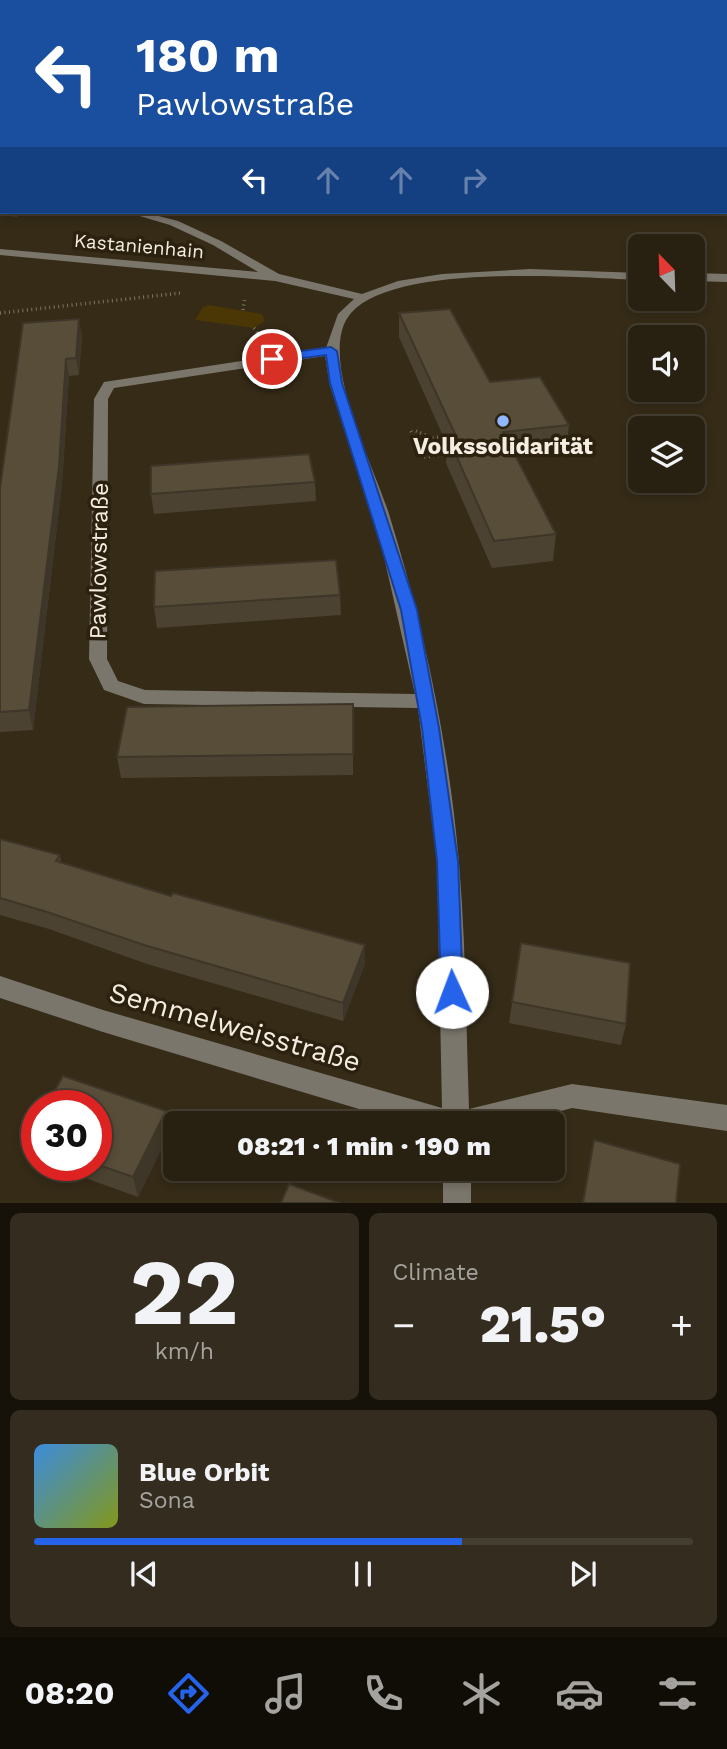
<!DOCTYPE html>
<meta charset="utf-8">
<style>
:root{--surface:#282011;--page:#342d1f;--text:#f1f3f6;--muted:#a5a39f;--line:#443e31;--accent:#2563eb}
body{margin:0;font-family:"Work Sans",sans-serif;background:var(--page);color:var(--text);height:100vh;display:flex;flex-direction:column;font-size:26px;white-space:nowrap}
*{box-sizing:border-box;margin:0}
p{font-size:23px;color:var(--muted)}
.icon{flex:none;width:38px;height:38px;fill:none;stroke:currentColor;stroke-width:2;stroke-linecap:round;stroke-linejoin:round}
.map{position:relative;height:1203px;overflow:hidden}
.sheet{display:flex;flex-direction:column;gap:10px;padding:10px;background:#161209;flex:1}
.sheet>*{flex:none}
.guide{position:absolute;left:0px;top:0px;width:728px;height:214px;box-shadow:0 4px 10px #0003,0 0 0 2px var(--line);background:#1a4fa0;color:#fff;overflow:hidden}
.needle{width:46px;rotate:337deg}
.tools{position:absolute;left:628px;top:234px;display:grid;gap:14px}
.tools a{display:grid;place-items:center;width:77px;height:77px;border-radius:10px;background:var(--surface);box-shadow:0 4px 10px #0003,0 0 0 2px var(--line);font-size:35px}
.speed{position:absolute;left:21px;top:1090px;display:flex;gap:14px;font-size:35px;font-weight:700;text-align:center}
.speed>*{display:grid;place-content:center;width:91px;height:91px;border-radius:50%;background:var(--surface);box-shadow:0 4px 10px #0003,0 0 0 2px var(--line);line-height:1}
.speed .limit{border:10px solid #d22;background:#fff;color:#111}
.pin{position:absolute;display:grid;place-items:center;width:60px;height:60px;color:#fff;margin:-30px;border:4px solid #fff;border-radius:50%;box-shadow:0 2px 7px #0007}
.me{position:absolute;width:77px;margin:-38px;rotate:358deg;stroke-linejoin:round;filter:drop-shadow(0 0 5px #0008)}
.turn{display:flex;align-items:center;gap:24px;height:147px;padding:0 21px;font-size:32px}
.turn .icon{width:91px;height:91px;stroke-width:2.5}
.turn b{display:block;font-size:49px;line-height:60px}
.lanes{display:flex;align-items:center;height:66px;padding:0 21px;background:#0003;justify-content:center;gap:35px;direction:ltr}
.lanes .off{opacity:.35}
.big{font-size:52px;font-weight:800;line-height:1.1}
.sheet .card{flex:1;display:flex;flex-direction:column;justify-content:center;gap:10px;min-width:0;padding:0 24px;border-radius:10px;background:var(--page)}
.sheet .dial{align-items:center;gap:0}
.dial b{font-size:91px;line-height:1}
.song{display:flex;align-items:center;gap:21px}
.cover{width:84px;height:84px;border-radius:10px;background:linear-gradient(135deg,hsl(210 70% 55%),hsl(70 70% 35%))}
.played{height:7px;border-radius:4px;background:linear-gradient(90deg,var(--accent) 65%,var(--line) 65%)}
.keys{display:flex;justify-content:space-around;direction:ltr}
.heat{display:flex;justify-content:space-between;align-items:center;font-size:38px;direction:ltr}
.sheet .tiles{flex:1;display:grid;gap:10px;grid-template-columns:1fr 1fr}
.card:last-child{grid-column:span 2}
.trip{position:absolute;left:163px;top:1111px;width:402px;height:70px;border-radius:10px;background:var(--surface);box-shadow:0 4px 10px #0003,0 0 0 2px var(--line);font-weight:800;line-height:70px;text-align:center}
.tabs{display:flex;height:112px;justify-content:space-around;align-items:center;background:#100d07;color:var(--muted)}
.tabs .icon{width:49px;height:49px}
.tabs .current{color:var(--accent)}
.tabs b{font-size:32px;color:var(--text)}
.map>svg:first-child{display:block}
.green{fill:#4b3605}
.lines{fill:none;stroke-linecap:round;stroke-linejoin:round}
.path{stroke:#7e7564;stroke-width:3.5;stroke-dasharray:1 3.5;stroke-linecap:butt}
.minor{fill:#7b766c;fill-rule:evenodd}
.major{fill:#cbbfac;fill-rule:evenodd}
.highway{fill:#eadcc5;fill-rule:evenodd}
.wall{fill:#4c4231}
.shaded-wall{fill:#3e3628}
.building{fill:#584d39;stroke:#3e3628;stroke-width:2}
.route{fill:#2563eb;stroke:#184099;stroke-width:2}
.poi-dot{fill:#91b8fd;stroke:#2b210e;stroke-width:2.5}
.labels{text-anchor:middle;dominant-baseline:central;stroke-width:7;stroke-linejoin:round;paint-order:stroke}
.far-street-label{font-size:19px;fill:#f4ede1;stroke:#2b210e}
.poi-label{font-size:23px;font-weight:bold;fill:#f4ede1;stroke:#2b210e}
.street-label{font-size:23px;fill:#f4ede1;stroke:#2b210e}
.near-street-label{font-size:28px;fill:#f4ede1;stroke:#2b210e}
</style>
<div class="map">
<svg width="727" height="1203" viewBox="0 0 727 1203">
<rect width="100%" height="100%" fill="#352b17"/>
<!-- green -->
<polygon class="green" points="209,305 262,314 265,321 254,328 195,320 203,307"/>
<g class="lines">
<!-- path -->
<g class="path">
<polyline points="243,310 245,297"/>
<polyline points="0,313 181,293"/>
<polyline points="254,328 259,335 266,338"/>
<polyline points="411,431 421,450 450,447 451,450 423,454 424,457 452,454"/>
<polyline points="416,431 433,438 448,436"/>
</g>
<!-- minor -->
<g class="minor">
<polygon points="2,98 2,104 0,105 0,99"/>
<polygon points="0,131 2,132 2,138 0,137"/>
<polygon points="726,206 727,206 727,212 724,212"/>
<path d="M126 212H143L178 221 221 241 279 274 362 294 398 281 442 274 530 269 640 273V280C576 277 395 263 351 313 315 354 375 468 389 514 424 627 449 745 459 863 466 945 466 1027 469 1109L572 1084 727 1105V1131L572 1108 512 1124H409L103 1032 0 998V976L103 1010 442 1108 437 862 418 708 144 704 104 690 89 659 94 399 104 382 326 348 338 314 354 299 275 281 0 255V249L258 272 213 245 170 225ZM325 356 330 386 377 526 415 694 145 690 118 681 107 659 108 399 114 388Z"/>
<polygon points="693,273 727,274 727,282 693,281"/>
<rect x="443" y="1169" width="28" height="34"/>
</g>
<!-- major -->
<rect class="major" x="726" y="48" width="1" height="4"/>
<!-- highway -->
<g class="highway">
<polygon points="664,0 679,0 681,2 665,2"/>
<polygon points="705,0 721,0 723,2 706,2"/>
</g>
</g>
<!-- wall -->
<g class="wall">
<polygon points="2,167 2,212 18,212 17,217 0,215 0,178 1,179"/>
<polygon points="399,313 490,382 569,425 566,451 515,456 556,534 553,561 492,568 446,463 447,445 399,337"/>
<polygon points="23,323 82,335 79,375 69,376 62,484 33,730 0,732 0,488"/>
<polygon points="315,482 316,501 154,514 151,494"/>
<polygon points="340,595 341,615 157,628 154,607"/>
<polygon points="353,704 353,775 121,778 117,757"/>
<polygon points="0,839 60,855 61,863 171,896 365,945 365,964 343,1021 147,964 49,929 0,915"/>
<polygon points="521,943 626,1024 621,1045 509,1023"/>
<polygon points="96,1106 170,1131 138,1197 52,1166 96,1166"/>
<polygon points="37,1122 37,1160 34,1159 27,1139"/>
<polygon points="594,1140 676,1203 582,1203"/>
</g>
<!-- shaded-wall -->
<g class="shaded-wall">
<rect x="0" y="64" width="2" height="15"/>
<polygon points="79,319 82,335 79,375 76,358"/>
<polygon points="66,359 69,376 62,484 33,730 29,710"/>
<polygon points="365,945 365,964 343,1021 343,1003"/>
<polygon points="166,1111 170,1131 138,1197 133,1177"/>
</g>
<!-- building -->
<g class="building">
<polygon points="0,0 124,0 128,2 2,2 2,64 0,64"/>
<polygon points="0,166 2,167 2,200 0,200 1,173 0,173"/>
<polygon points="450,309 490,382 540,377 569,425 503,432 556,534 494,541 448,437 456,436 399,313"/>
<polygon points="79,319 76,358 66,359 59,466 29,710 0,712 0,488 23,323"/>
<polygon points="309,454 315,482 151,494 151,466"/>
<polygon points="336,560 340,595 154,607 155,571"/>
<polygon points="353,704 353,754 117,757 127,707"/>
<polygon points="0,839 60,855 56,861 171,896 173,893 365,945 343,1003 144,945 44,911 0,898"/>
<polygon points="521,943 630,963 626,1024 512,1002"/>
<polygon points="63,1076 166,1111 133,1177 96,1164 96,1106 46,1106"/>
<polygon points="37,1122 37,1142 27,1139"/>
<polygon points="594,1140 680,1164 676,1203 583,1203"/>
<polygon points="289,1184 340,1203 281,1203"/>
</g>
<!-- route -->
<polygon class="route" points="331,347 337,351 342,383 417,610 439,728 458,861 463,992 460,999 452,1002 444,999 441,992 437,861 422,728 401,610 330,383 326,355 272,362 266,359 272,355"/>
<!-- markers -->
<circle class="poi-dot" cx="503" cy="421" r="7"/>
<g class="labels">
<!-- far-street labels -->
<g class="far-street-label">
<text transform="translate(139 246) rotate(5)">Kastanienhain</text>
</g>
<!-- poi labels -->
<g class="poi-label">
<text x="503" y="446">Volkssolidarität</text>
</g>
<!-- street labels -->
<g class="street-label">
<text transform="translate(99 561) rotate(-89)">Pawlowstraße</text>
</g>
<!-- near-street labels -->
<g class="near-street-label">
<text transform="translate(235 1027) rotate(16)">Semmelweisstraße</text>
</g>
</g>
</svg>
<div class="tools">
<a><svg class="needle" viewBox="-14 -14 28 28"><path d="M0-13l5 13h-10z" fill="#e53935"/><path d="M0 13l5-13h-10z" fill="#a5a39f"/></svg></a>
<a><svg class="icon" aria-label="sound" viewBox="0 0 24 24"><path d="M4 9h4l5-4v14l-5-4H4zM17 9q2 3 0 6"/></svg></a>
<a><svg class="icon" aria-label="layers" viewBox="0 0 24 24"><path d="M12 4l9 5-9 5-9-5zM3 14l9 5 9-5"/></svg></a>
</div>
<div class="speed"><div class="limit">30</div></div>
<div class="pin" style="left:272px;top:359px;background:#d93025"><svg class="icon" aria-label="arrive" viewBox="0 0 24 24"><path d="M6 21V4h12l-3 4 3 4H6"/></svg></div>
<svg class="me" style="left:452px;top:992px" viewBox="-20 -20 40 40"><circle r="19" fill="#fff"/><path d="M0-13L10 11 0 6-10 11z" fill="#2563eb"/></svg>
<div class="trip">08:21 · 1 min · 190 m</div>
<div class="guide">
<div class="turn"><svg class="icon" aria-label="left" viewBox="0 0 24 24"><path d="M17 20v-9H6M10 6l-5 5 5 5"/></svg><div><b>180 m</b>Pawlowstraße</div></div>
<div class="lanes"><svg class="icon" aria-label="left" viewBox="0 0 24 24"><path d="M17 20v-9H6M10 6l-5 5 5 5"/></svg><svg class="icon off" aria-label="ahead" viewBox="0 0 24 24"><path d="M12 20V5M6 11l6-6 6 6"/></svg><svg class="icon off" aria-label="ahead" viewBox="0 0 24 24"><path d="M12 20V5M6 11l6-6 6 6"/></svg><svg class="icon off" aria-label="right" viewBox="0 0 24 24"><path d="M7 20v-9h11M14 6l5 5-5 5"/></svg></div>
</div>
</div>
<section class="sheet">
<div class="tiles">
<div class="card dial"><b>22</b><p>km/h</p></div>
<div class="card"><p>Climate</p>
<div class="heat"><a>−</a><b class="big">21.5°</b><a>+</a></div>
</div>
<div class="card">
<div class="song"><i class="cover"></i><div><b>Blue Orbit</b><p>Sona</p></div></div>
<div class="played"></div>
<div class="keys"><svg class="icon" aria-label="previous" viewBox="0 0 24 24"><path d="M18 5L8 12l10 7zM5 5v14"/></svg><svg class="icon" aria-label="pause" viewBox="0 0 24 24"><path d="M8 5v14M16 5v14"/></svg><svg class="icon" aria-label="next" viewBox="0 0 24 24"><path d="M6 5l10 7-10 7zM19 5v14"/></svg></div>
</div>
</div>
</section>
<nav class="tabs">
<b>08:20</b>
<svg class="icon current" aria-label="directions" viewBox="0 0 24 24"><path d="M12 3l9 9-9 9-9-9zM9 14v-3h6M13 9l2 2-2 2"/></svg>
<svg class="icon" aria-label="music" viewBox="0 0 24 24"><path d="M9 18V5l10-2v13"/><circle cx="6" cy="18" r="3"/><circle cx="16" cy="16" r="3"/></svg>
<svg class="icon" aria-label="phone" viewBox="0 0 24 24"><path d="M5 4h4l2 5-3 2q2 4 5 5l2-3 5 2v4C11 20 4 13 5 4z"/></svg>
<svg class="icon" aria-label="climate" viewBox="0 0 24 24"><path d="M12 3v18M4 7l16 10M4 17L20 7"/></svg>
<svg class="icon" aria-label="car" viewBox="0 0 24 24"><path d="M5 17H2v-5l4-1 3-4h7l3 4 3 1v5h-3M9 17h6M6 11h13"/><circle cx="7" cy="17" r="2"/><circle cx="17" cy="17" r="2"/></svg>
<svg class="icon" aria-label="filters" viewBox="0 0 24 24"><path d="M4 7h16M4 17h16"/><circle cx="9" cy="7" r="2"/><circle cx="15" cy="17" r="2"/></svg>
</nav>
